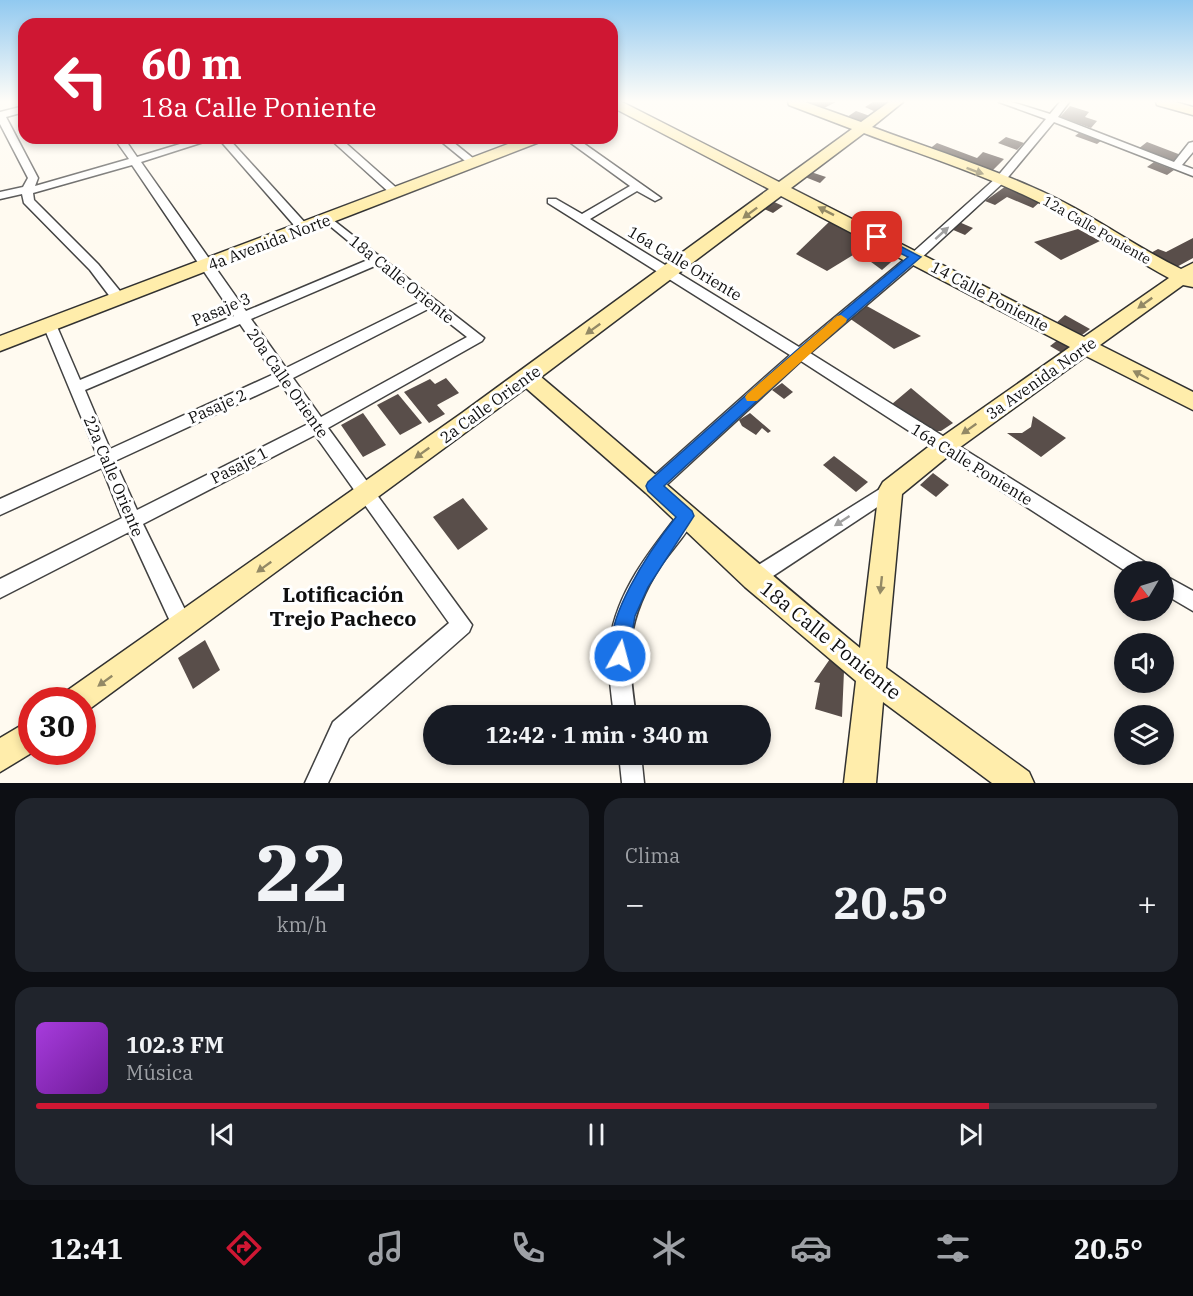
<!DOCTYPE html>
<html lang="es">
<meta charset="utf-8">
<style>
:root{--surface:#171b24;--page:#20242c;--text:#f1f3f6;--muted:#9ea1a6;--line:#363941;--accent:#cf1733}
body{margin:0;font-family:"IBM Plex Serif",serif;background:var(--page);color:var(--text);height:100vh;display:flex;flex-direction:column;font-size:22px;white-space:nowrap}
*{box-sizing:border-box;margin:0}
p{font-size:20px;color:var(--muted)}
.icon{flex:none;width:33px;height:33px;fill:none;stroke:currentColor;stroke-width:2;stroke-linecap:round;stroke-linejoin:round}
.map{position:relative;height:783px;overflow:hidden}
.drawer{display:flex;flex-direction:column;gap:15px;padding:15px;background:#0d0f14;flex:1}
.drawer>*{flex:none}
.banner{position:absolute;left:18px;top:18px;width:600px;height:126px;border-radius:18px;box-shadow:0 3px 9px #0003;background:#cf1733;color:#fff;overflow:hidden}
.needle{width:39px;rotate:232deg}
.buttons{position:absolute;left:1114px;top:561px;display:grid;gap:12px}
.buttons a{display:grid;place-items:center;width:60px;height:60px;border-radius:50%;background:var(--surface);box-shadow:0 3px 9px #0003;font-size:30px}
.speed{position:absolute;left:18px;top:687px;display:flex;gap:12px;font-size:30px;font-weight:700;text-align:center}
.speed>*{display:grid;place-content:center;width:78px;height:78px;border-radius:50%;background:var(--surface);box-shadow:0 3px 9px #0003;line-height:1}
.speed .limit{border:9px solid #d22;background:#fff;color:#111}
.pin{position:absolute;display:grid;place-items:center;width:51px;height:51px;color:#fff;margin:-26px;border-radius:12px;box-shadow:0 3px 9px #0006}
.me{position:absolute;width:66px;margin:-33px;rotate:7deg;stroke-linejoin:round;filter:drop-shadow(0 0 4px #0008)}
.turn{display:flex;align-items:center;gap:21px;height:126px;padding:0 24px;font-size:27px}
.turn .icon{width:78px;height:78px;stroke-width:2.5}
.turn b{display:block;font-size:42px;line-height:51px}
.big{font-size:45px;font-weight:700;line-height:1.1}
.drawer .card{flex:1;display:flex;flex-direction:column;justify-content:center;gap:9px;min-width:0;padding:0 21px;border-radius:18px;background:var(--page)}
.drawer .dial{align-items:center;gap:0}
.dial b{font-size:78px;line-height:1}
.song{display:flex;align-items:center;gap:18px}
.cover{width:72px;height:72px;border-radius:9px;background:linear-gradient(135deg,hsl(280 70% 55%),hsl(280 70% 35%))}
.played{height:6px;border-radius:3px;background:linear-gradient(90deg,var(--accent) 85%,var(--line) 85%)}
.keys{display:flex;justify-content:space-around;direction:ltr}
.heat{display:flex;justify-content:space-between;align-items:center;font-size:33px;direction:ltr}
.drawer .tiles{flex:1;display:grid;gap:15px;grid-template-columns:1fr 1fr}
.card:last-child{grid-column:span 2}
.trip{position:absolute;left:423px;top:705px;width:348px;height:60px;border-radius:30px;background:var(--surface);box-shadow:0 3px 9px #0003;font-weight:700;line-height:60px;text-align:center}
.menu{display:flex;height:96px;justify-content:space-around;align-items:center;background:#090b0e;color:var(--muted)}
.menu .icon{width:42px;height:42px}
.menu .active{color:var(--accent)}
.menu b{font-size:27px;color:var(--text)}
.map>svg:first-child{display:block}
.building{fill:#594e4a}
.lines{fill:none;stroke-linecap:round;stroke-linejoin:round}
.street-casing{stroke:#424242;stroke-width:3}
.secondary-casing{stroke:#313131;stroke-width:3}
.street{fill:#fff;fill-rule:evenodd}
.secondary{fill:#ffedab;fill-rule:evenodd}
.oneway{fill:#938965}
.oneway2{fill:#9f9f9f}
.route{fill:#1a73e8;stroke:#114b97;stroke-width:1.5}
.slow{fill:#f59e0b}
.labels{text-anchor:middle;dominant-baseline:central;stroke-width:6;stroke-linejoin:round;paint-order:stroke}
.far-street-label{font-size:14px;fill:#0f0f0f;stroke:#fff}
.street-label{font-size:16px;fill:#0f0f0f;stroke:#fff}
.near-street-label{font-size:20px;fill:#0f0f0f;stroke:#fff}
.near-neighbourhood-label{font-size:21px;font-weight:bold;fill:#0f0f0f;stroke:#fff}
</style>
<div class="map">
<svg width="1193" height="783" viewBox="0 0 1193 783">
<rect width="100%" height="100%" fill="#fffaf0"/>
<!-- building -->
<g class="building">
<polygon points="800,102 836,102 820,110"/>
<polygon points="873,102 886,102 889,103 876,112 865,107"/>
<polygon points="1070,106 1089,112 1085,117 1097,121 1091,128 1060,117"/>
<polygon points="856,111 870,116 857,124 844,119"/>
<polygon points="1080,132 1102,140 1097,144 1075,136"/>
<polygon points="1006,137 1024,143 1017,150 998,143"/>
<polygon points="1147,142 1181,155 1173,161 1170,161 1138,149"/>
<polygon points="937,143 977,158 983,152 1004,159 991,172 928,150"/>
<polygon points="1154,162 1174,170 1167,175 1147,167"/>
<polygon points="811,172 826,177 820,183 805,177"/>
<polygon points="1006,186 1041,201 1033,208 1007,197 995,205 985,201"/>
<polygon points="772,201 783,206 773,213 762,208"/>
<polygon points="830,221 871,244 827,271 796,254"/>
<polygon points="959,222 973,228 965,235 951,229"/>
<polygon points="1078,229 1100,241 1061,260 1034,242"/>
<polygon points="1193,238 1193,258 1173,269 1147,255 1158,249 1166,252"/>
<polygon points="883,246 898,256 882,270 867,259"/>
<polygon points="865,305 921,336 894,349 849,318"/>
<polygon points="1065,315 1090,329 1082,335 1075,335 1055,324"/>
<polygon points="1059,339 1066,342 1068,347 1062,353 1050,346"/>
<polygon points="446,378 459,393 437,405 445,414 429,423 404,392 430,379 435,384"/>
<polygon points="782,383 793,392 784,399 772,390"/>
<polygon points="911,388 953,423 941,431 932,431 892,404"/>
<polygon points="398,394 422,423 400,435 377,405"/>
<polygon points="363,413 386,445 363,457 341,425"/>
<polygon points="750,413 771,431 768,433 762,428 756,435 742,426 739,420"/>
<polygon points="1033,416 1066,438 1041,457 1007,433 1022,433 1031,427"/>
<polygon points="834,456 868,482 856,492 823,465"/>
<polygon points="933,473 949,485 936,497 920,485"/>
<polygon points="463,498 488,529 458,550 433,517"/>
<polygon points="205,640 220,670 193,689 178,658"/>
<polygon points="832,656 844,671 842,717 815,709 820,683 814,682"/>
</g>
<g class="lines">
<!-- street casing -->
<g class="street-casing">
<g id="street">
<polygon points="999,102 1012,102 1050,114 1060,102 1069,102 1058,117 1174,162 1189,143 1193,142 1193,152 1182,165 1193,169 1193,176 1054,122 1004,182 919,260 810,353 1151,566 1153,572 1127,572 801,361 660,491 654,493 648,491 646,486 648,481 790,355 548,203 548,199 556,199 582,214 630,186 564,138 576,138 661,198 655,201 637,191 590,219 799,347 911,254 996,178 1046,119"/>
<path d="M24 106V112L6 117 38 178 35 186 129 159 114 138H124L137 157 200 138H216L141 162 246 311 370 259 324 221 322 219 328 216 484 338 482 341 328 428 472 625 469 632 349 738 328 783H305L333 722 449 623 315 435 143 524 189 618 192 625 189 632 182 635 175 632 129 532 0 598V579L122 518 102 468 0 515V499L97 455 43 325 45 322H55L80 380 234 316 132 165 33 193 34 200 98 264 124 296 126 299 124 302H114L90 270 24 203 22 194 0 199V192L23 187 28 178 0 124V112ZM377 265 422 301 286 368 251 319ZM430 308 467 337 321 417 293 378ZM240 324 274 374 110 449 85 390ZM281 384 308 424 137 510 115 461Z"/>
<polygon points="218,138 228,138 308,226 308,232 300,232"/>
<polygon points="329,138 340,138 400,191 400,195 392,195"/>
<polygon points="437,138 448,138 479,163 470,165"/>
<polygon points="891,482 897,484 899,489 897,494 761,584 754,587 747,584 745,578 747,572"/>
<path d="M687 508 693 511 696 516C687 534 672 549 661 565 625 621 627 652 636 716H614C611 691 607 665 610 641 617 591 651 549 681 511Z"/>
<polygon points="1164,575 1193,591 1193,611 1164,594"/>
<polygon points="619,754 641,754 644,783 622,783"/>
</g>
</g>
<!-- secondary casing -->
<g class="secondary-casing">
<g id="secondary">
<path d="M612 102H622L779 182 852 129 789 105 788 102H805L861 122 889 102H903L872 127C925 147 980 164 1032 187 1084 209 1130 244 1181 269L1193 263V287L1183 285 1100 345 1193 392V410L1086 356 952 453 902 494 886 668 1029 772 1034 783H992L883 702 876 783H844L856 681 745 587 646 493 526 388 88 710 82 713V700H63L68 690 462 413 769 189 612 107ZM864 133C916 153 971 170 1022 194 1073 217 1119 251 1169 278L1084 337 791 188ZM781 196 1070 347 936 441 883 482 879 489 860 648C752 560 648 467 541 377Z"/>
<polygon points="1156,102 1175,102 1193,107 1193,115 1157,105"/>
<polygon points="524,138 544,138 542,141 0,351 0,336"/>
<polygon points="32,719 33,752 0,772 0,738"/>
</g>
</g>
<!-- street -->
<use href="#street" class="street"/>
<!-- secondary -->
<use href="#secondary" class="secondary"/>
</g>
<!-- one-way arrows -->
<defs><path id="oneway-solid" d="M-6-.8H1V-3.2L6.5 0L1 3.2V.8H-6Z" transform="scale(1.5)"/></defs>
<g class="oneway">
<use href="#oneway-solid" transform="translate(975 171) rotate(20)"/>
<use href="#oneway-solid" transform="translate(826 211) rotate(-153)"/>
<use href="#oneway-solid" transform="translate(750 213) rotate(143)"/>
<use href="#oneway-solid" transform="translate(1145 303) rotate(144)"/>
<use href="#oneway-solid" transform="translate(593 329) rotate(144)"/>
<use href="#oneway-solid" transform="translate(1141 375) rotate(-152)"/>
<use href="#oneway-solid" transform="translate(969 429) rotate(145)"/>
<use href="#oneway-solid" transform="translate(422 453) rotate(144)"/>
<use href="#oneway-solid" transform="translate(264 567) rotate(144)"/>
<use href="#oneway-solid" transform="translate(881 585) rotate(96)"/>
<use href="#oneway-solid" transform="translate(105 681) rotate(144)"/>
</g>
<g class="oneway2">
<use href="#oneway-solid" transform="translate(942 233) rotate(-42)"/>
<use href="#oneway-solid" transform="translate(842 521) rotate(147)"/>
</g>
<!-- sky -->
<linearGradient id="sky" x2="0" y2="1"><stop stop-color="#91c9f0"/><stop offset="0.48" stop-color="#fffdf8"/><stop offset="1" stop-color="#fffdf8" stop-opacity="0"/></linearGradient>
<rect width="1193" height="211" fill="url(#sky)"/>
<!-- route -->
<path class="route" d="M877 234 921 257 806 356 664 486 692 511 694 516 648 587 635 616 627 662 620 665 614 662C598 624 653 546 676 517L648 491 646 486 648 482 797 350 908 257 873 240 872 237Z"/>
<!-- slow -->
<polygon class="slow" points="841,315 847,319 846,322 757,401 747,401 745,397 747,394 837,316"/>
<g class="labels">
<!-- far-street labels -->
<g class="far-street-label">
<text transform="translate(1097 230) rotate(30)">12a Calle Poniente</text>
</g>
<!-- street labels -->
<g class="street-label">
<text transform="translate(269 242) rotate(-21)">4a Avenida Norte</text>
<text transform="translate(685 263) rotate(31)">16a Calle Oriente</text>
<text transform="translate(402 279) rotate(39)">18a Calle Oriente</text>
<text transform="translate(990 296) rotate(28)">14 Calle Poniente</text>
<text transform="translate(221 309) rotate(-23)">Pasaje 3</text>
<text transform="translate(1041 378) rotate(-35)">3a Avenida Norte</text>
<text transform="translate(288 383) rotate(55)">20a Calle Oriente</text>
<text transform="translate(490 404) rotate(-36)">2a Calle Oriente</text>
<text transform="translate(217 406) rotate(-24)">Pasaje 2</text>
<text transform="translate(972 464) rotate(32)">16a Calle Poniente</text>
<text transform="translate(239 465) rotate(-27)">Pasaje 1</text>
<text transform="translate(114 476) rotate(67)">22a Calle Oriente</text>
</g>
<!-- near-street labels -->
<g class="near-street-label">
<text transform="translate(831 640) rotate(39)">18a Calle Poniente</text>
</g>
<!-- near-neighbourhood labels -->
<g class="near-neighbourhood-label">
<text x="343" y="594">Lotificación<tspan x="343" dy="24">Trejo Pacheco</tspan></text>
</g>
</g>
</svg>
<div class="buttons">
<a><svg class="needle" viewBox="-14 -14 28 28"><path d="M0-13l5 13h-10z" fill="#e53935"/><path d="M0 13l5-13h-10z" fill="#9ea1a6"/></svg></a>
<a><svg class="icon" aria-label="sound" viewBox="0 0 24 24"><path d="M4 9h4l5-4v14l-5-4H4zM17 9q2 3 0 6"/></svg></a>
<a><svg class="icon" aria-label="layers" viewBox="0 0 24 24"><path d="M12 4l9 5-9 5-9-5zM3 14l9 5 9-5"/></svg></a>
</div>
<div class="speed"><div class="limit">30</div></div>
<div class="pin" style="left:877px;top:237px;background:#d93025"><svg class="icon" aria-label="arrive" viewBox="0 0 24 24"><path d="M6 21V4h12l-3 4 3 4H6"/></svg></div>
<svg class="me" style="left:620px;top:656px" viewBox="-20 -20 40 40"><circle r="17" fill="#1a73e8" stroke="#fff" stroke-width="3"/><path d="M0-11L8 9 0 5-8 9z" fill="#fff"/></svg>
<div class="trip">12:42 · 1 min · 340 m</div>
<div class="banner">
<div class="turn"><svg class="icon" aria-label="left" viewBox="0 0 24 24"><path d="M17 20v-9H6M10 6l-5 5 5 5"/></svg><div><b>60 m</b>18a Calle Poniente</div></div>
</div>
</div>
<section class="drawer">
<div class="tiles">
<div class="card dial"><b>22</b><p>km/h</p></div>
<div class="card"><p>Clima</p>
<div class="heat"><a>−</a><b class="big">20.5°</b><a>+</a></div>
</div>
<div class="card">
<div class="song"><i class="cover"></i><div><b>102.3 FM</b><p>Música</p></div></div>
<div class="played"></div>
<div class="keys"><svg class="icon" aria-label="previous" viewBox="0 0 24 24"><path d="M18 5L8 12l10 7zM5 5v14"/></svg><svg class="icon" aria-label="pause" viewBox="0 0 24 24"><path d="M8 5v14M16 5v14"/></svg><svg class="icon" aria-label="next" viewBox="0 0 24 24"><path d="M6 5l10 7-10 7zM19 5v14"/></svg></div>
</div>
</div>
</section>
<nav class="menu">
<b>12:41</b>
<svg class="icon active" aria-label="directions" viewBox="0 0 24 24"><path d="M12 3l9 9-9 9-9-9zM9 14v-3h6M13 9l2 2-2 2"/></svg>
<svg class="icon" aria-label="music" viewBox="0 0 24 24"><path d="M9 18V5l10-2v13"/><circle cx="6" cy="18" r="3"/><circle cx="16" cy="16" r="3"/></svg>
<svg class="icon" aria-label="phone" viewBox="0 0 24 24"><path d="M5 4h4l2 5-3 2q2 4 5 5l2-3 5 2v4C11 20 4 13 5 4z"/></svg>
<svg class="icon" aria-label="climate" viewBox="0 0 24 24"><path d="M12 3v18M4 7l16 10M4 17L20 7"/></svg>
<svg class="icon" aria-label="car" viewBox="0 0 24 24"><path d="M5 17H2v-5l4-1 3-4h7l3 4 3 1v5h-3M9 17h6M6 11h13"/><circle cx="7" cy="17" r="2"/><circle cx="17" cy="17" r="2"/></svg>
<svg class="icon" aria-label="filters" viewBox="0 0 24 24"><path d="M4 7h16M4 17h16"/><circle cx="9" cy="7" r="2"/><circle cx="15" cy="17" r="2"/></svg>
<b>20.5°</b>
</nav>
